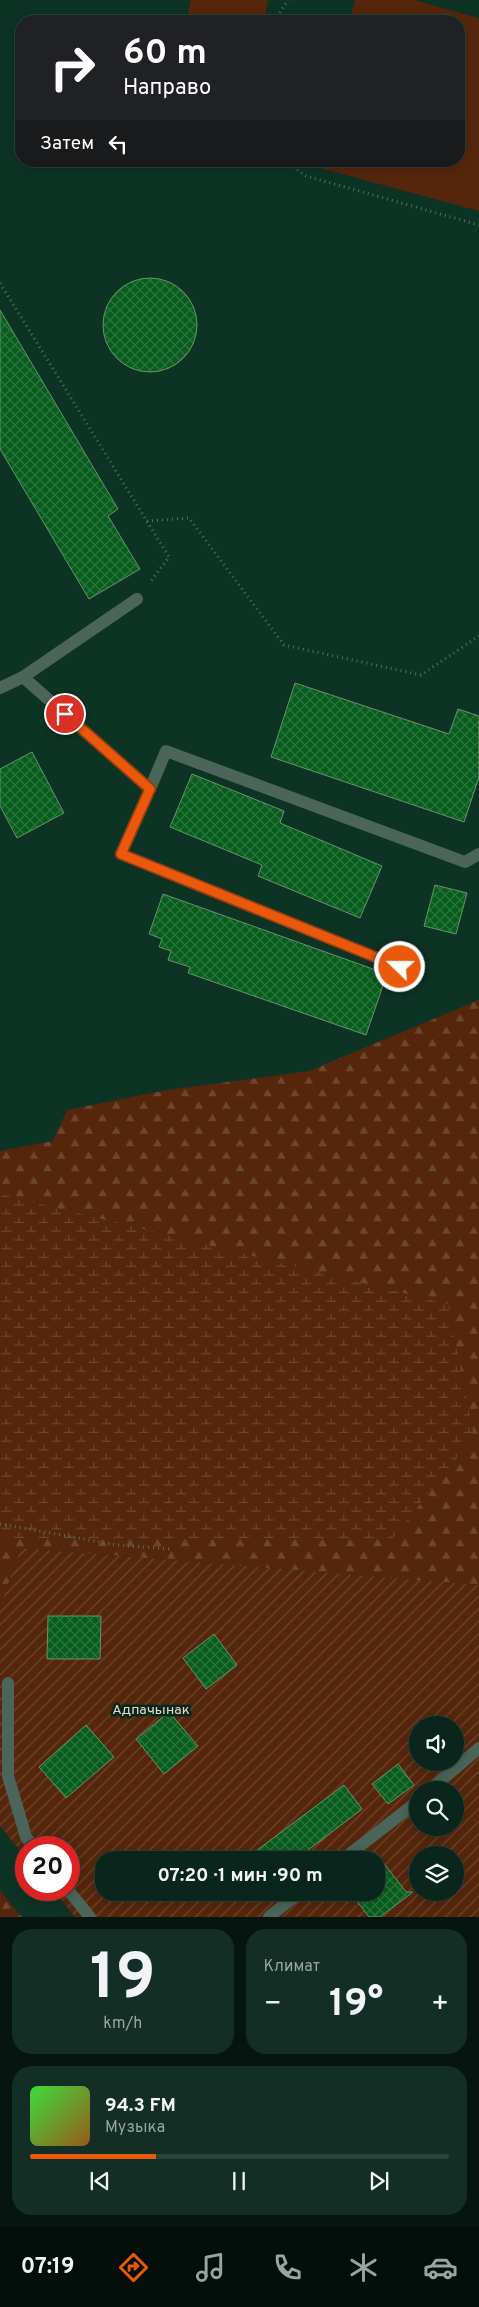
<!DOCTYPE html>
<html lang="ru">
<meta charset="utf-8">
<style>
:root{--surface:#0a261c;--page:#132e25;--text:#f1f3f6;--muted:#99a5a3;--line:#2a433b;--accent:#ea580c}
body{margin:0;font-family:Overpass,sans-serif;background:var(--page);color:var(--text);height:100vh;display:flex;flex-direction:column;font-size:19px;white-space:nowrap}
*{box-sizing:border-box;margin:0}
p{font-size:16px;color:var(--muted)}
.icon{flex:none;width:28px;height:28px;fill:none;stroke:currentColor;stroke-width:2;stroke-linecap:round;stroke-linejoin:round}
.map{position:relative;height:1917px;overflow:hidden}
.panel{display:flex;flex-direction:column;gap:12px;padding:12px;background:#06150f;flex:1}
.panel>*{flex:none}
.top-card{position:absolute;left:15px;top:15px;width:450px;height:152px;border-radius:20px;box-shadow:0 2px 12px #0003,0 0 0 1px var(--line);background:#202124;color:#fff;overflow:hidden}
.controls{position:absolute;left:409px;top:1716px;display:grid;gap:10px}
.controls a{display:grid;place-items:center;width:55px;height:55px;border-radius:50%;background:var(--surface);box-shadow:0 2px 12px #0003,0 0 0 1px var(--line);font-size:25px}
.speed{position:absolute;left:15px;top:1836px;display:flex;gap:10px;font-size:25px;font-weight:700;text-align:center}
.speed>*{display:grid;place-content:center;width:65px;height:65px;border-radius:50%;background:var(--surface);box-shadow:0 2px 12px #0003,0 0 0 1px var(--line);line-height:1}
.speed .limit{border:8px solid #d22;background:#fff;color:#111}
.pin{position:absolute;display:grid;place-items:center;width:42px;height:42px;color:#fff;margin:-21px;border:2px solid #fff;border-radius:50%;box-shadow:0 1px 5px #0007}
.me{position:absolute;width:55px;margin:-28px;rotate:292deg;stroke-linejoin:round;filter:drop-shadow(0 0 4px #0008)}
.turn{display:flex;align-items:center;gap:18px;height:105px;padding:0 25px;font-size:22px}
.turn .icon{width:65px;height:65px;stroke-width:2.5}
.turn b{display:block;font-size:35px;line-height:42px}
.then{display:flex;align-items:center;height:48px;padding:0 25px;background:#0003;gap:10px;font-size:19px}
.big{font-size:38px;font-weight:700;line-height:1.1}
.panel .card{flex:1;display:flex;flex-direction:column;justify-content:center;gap:8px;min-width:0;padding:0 18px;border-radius:20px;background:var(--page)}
.panel .dial{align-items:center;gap:0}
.dial b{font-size:65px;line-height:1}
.song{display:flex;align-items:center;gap:15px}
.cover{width:60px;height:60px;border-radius:8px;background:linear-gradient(135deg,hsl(120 70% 55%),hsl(30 70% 35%))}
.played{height:5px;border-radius:2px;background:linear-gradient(90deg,var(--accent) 30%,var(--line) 30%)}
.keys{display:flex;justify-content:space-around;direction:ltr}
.heat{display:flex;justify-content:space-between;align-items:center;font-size:28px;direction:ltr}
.panel .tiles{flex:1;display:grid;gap:12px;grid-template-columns:1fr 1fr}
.card:last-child{grid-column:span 2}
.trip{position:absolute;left:95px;top:1851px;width:290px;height:50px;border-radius:20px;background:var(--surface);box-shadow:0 2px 12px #0003,0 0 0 1px var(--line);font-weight:700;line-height:50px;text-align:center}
.dock{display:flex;height:80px;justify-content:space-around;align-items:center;background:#040f0b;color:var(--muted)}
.dock .icon{width:35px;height:35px}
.dock .selected{color:var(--accent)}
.dock b{font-size:22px;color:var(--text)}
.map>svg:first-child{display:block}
.green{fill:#55260c}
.forest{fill:url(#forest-firs)}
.wetland{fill:url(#wetland-marsh)}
.garden{fill:url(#garden-furrows);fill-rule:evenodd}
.building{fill:url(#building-cross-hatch);stroke:#669469}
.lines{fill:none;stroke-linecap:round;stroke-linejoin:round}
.path{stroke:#4e7264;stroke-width:3;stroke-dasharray:1 4;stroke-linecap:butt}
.service{stroke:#4b655a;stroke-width:12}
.minor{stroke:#4b655a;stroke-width:12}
.route-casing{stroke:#983908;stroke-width:12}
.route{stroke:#ea580c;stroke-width:9}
.labels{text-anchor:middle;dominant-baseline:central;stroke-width:5;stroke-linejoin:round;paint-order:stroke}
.park-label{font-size:14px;fill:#f1d5c7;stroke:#02291c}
</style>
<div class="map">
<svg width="479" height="1917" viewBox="0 0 479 1917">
<defs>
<pattern id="forest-firs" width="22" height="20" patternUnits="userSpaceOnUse" patternTransform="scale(1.25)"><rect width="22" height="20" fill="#55260c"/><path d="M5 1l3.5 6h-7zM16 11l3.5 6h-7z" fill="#6c462f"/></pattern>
<pattern id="wetland-marsh" width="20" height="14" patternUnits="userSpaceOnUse" patternTransform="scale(1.25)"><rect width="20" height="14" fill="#55260c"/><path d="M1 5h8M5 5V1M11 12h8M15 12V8" fill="none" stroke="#6c462f"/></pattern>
<pattern id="garden-furrows" width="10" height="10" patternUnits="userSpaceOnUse" patternTransform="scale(1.25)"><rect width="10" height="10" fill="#55260c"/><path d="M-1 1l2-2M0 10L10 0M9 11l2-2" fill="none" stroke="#6c462f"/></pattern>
<pattern id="building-cross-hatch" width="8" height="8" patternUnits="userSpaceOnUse" patternTransform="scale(1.25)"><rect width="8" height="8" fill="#085d1e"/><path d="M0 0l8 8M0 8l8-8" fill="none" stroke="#2a743e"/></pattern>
</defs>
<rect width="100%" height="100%" fill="#0d3325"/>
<!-- green -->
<g class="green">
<polygon points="191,0 268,0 264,21 186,21"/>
<polygon points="355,0 413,0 479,18 479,211 309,165 310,161 459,161 459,21 349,21"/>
</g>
<!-- forest -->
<g class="forest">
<polygon points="479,1000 479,1585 22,1548 0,1647 0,1151 53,1141 67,1110 168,1090 309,1071"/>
<polygon points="0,1891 22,1917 0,1917"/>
</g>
<!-- wetland -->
<polygon class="wetland" points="0,1194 448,1304 474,1437 392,1539 0,1539"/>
<!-- garden -->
<path class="garden" d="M21 1548 479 1585V1917H75L53 1890H69V1848H26V1858L0 1826V1607ZM418 1725H455V1762H418ZM418 1790H455V1828H418ZM418 1855H455V1892H418ZM104 1860H376V1892H104Z"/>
<!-- building -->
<g class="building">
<circle cx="150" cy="325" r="47"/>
<polygon points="0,310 118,509 108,516 140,569 89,599 0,449"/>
<polygon points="295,683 449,734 458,709 479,716 479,777 464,822 271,757"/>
<polygon points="32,752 64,813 17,838 0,806 0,769"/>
<polygon points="192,774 284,811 280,823 382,866 360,918 258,876 262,865 170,827"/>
<polygon points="435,885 467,893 456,934 424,926"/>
<polygon points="163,894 387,974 366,1035 188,973 190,967 168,960 171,951 159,947 162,939 149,934"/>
<polygon points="48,1616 101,1616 100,1659 47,1659"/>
<polygon points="214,1634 237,1665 206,1689 183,1658"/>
<polygon points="169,1712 198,1746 164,1774 136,1739"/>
<polygon points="86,1725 114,1757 66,1798 39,1767"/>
<polygon points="398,1764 414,1785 388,1804 372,1784"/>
<polygon points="344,1785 362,1809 295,1860 244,1860"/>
<polygon points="376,1853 406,1892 413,1892 380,1917 369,1917 350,1892 376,1892"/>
</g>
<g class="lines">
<!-- path -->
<g class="path">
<polyline points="274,21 288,0"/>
<polyline points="285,161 306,176 479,225"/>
<polyline points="0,283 169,557 151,581"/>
<polyline points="147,521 189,518 284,645 421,675 479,636"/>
<polyline points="0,1524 117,1545 172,1549"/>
</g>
<!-- service -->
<g class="service">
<polyline points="23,677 150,789 121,854 400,967"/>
<polyline points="0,688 23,677 137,599"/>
<polyline points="150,789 166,751 465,862 479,854"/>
<polyline points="430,1790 479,1748"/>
<polyline points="342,1860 418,1801"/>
<polyline points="269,1917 300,1892"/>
</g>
<!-- minor -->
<g class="minor">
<polyline points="8,1683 8,1776 26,1837 34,1848"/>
<polyline points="68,1890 90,1917"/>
</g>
</g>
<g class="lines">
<!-- route casing -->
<g class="route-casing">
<polyline id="route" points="65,714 150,789 121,854 400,967"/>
</g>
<!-- route -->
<use href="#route" class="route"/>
</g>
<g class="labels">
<!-- park labels -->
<g class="park-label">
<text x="151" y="1710">Адпачынак</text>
</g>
</g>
</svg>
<div class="controls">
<a><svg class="icon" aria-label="sound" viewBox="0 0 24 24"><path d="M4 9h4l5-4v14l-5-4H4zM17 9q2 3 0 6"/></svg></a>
<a><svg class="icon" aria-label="search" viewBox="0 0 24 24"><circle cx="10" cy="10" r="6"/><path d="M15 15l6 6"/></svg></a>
<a><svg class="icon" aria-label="layers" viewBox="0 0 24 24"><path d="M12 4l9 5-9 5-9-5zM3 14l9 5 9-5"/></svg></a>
</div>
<div class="speed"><div class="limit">20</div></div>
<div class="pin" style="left:65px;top:714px;background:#d93025"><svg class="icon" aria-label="arrive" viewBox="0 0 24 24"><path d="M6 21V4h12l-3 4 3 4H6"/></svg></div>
<svg class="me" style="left:400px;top:967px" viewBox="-20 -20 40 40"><circle r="17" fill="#ea580c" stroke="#fff" stroke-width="3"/><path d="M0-11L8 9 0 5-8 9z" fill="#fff"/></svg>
<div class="trip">07:20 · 1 мин · 90 m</div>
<div class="top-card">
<div class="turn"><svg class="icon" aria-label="right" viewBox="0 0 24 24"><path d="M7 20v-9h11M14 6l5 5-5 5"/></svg><div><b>60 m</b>Направо</div></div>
<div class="then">Затем<svg class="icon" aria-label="left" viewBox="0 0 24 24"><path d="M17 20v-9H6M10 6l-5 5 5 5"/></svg></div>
</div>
</div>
<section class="panel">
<div class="tiles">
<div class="card dial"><b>19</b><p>km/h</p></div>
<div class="card"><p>Климат</p>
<div class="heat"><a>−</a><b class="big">19°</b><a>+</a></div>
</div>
<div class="card">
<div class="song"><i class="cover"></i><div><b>94.3 FM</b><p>Музыка</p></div></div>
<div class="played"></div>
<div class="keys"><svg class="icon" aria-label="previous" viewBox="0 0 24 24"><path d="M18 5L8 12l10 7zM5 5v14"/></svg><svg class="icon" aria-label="pause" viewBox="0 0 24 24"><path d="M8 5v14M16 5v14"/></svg><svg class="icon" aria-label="next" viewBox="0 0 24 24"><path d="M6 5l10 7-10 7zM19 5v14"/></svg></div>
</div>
</div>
</section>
<nav class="dock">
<b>07:19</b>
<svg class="icon selected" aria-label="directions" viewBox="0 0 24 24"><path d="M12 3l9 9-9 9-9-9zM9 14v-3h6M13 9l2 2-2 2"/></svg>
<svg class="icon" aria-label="music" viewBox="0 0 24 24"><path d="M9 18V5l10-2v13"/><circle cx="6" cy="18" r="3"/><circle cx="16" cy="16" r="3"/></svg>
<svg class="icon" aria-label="phone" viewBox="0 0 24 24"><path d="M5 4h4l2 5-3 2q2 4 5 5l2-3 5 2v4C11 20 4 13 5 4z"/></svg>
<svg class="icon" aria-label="climate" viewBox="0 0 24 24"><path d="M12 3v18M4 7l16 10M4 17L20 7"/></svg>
<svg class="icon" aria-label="car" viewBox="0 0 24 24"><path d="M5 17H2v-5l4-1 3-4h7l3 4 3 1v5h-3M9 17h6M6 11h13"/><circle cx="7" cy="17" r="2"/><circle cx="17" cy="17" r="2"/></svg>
</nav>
